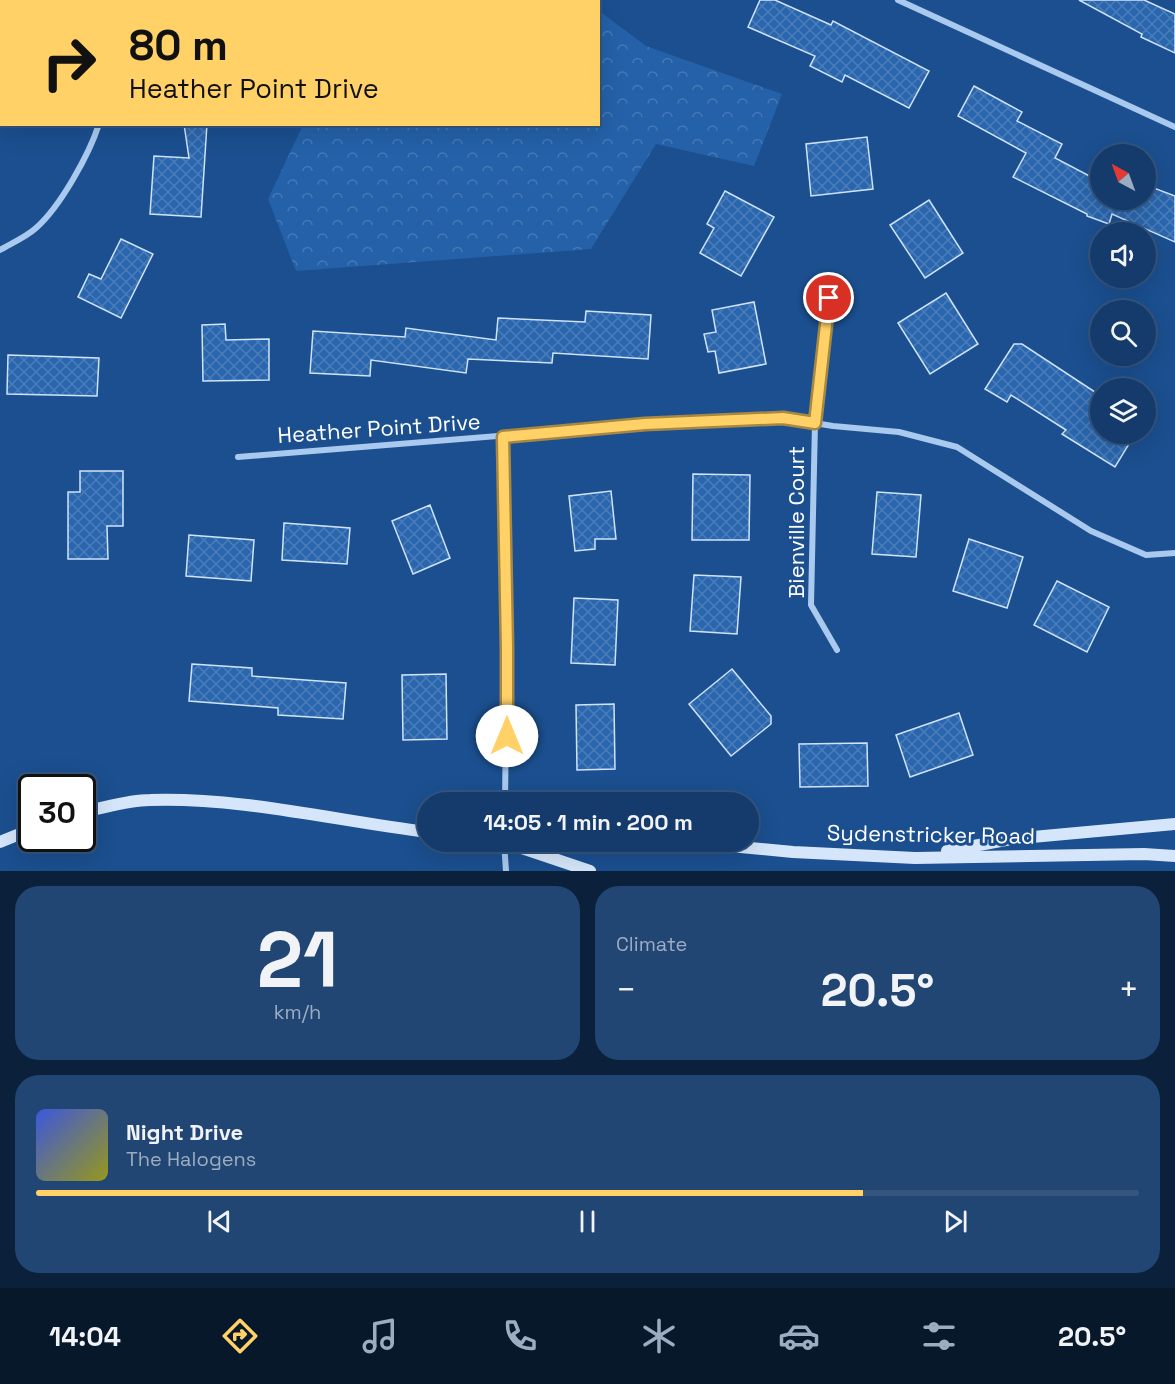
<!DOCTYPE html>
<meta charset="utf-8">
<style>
:root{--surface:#143b6b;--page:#214673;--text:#f1f3f6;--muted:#9dadc1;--line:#33557e;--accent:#ffd166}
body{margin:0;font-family:"Space Grotesk",sans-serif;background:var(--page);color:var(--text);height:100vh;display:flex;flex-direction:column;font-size:22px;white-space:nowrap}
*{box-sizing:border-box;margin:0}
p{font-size:20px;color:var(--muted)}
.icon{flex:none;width:33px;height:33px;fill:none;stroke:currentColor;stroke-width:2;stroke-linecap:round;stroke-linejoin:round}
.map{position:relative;height:871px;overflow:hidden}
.sheet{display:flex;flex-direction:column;gap:15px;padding:15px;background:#0b203b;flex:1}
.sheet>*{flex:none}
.guide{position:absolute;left:0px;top:0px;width:600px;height:126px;box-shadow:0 6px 24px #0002,0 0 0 2px var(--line);background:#ffd166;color:#111;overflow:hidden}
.needle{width:39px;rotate:319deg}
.controls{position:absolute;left:1090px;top:144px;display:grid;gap:12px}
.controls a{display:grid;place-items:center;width:66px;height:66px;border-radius:50%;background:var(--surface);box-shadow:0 6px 24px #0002,0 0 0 2px var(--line);font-size:30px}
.speed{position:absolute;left:18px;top:774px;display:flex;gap:12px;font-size:30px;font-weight:700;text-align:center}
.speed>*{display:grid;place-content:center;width:78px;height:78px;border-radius:50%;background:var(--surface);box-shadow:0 6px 24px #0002,0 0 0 2px var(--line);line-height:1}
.speed .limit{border:3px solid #111;border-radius:9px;background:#fff;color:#111}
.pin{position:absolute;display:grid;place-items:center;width:51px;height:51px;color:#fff;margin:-26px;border:3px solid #fff;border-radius:50%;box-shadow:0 2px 6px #0007}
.me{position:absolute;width:66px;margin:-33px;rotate:0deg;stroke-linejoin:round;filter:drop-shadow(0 0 4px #0008)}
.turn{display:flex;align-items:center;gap:21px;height:126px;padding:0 30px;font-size:27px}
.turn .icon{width:78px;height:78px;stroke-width:2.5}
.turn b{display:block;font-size:42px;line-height:51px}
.big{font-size:45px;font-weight:700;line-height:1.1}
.sheet .card{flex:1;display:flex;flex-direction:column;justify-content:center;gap:9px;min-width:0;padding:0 21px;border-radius:24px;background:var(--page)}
.sheet .dial{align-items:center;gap:0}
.dial b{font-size:78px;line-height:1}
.song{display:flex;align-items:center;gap:18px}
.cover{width:72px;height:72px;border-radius:9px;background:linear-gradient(135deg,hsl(230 70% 55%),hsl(60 70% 35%))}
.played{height:6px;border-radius:3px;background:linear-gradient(90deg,var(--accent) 75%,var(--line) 75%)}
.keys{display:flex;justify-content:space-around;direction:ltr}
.heat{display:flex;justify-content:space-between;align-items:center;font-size:33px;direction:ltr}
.sheet .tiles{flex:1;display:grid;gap:15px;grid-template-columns:1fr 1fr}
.card:last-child{grid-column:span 2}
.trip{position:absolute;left:417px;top:792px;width:342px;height:60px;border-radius:30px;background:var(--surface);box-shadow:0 6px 24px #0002,0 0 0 2px var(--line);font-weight:700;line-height:60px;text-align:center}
.tab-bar{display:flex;height:96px;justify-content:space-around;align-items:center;background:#08182b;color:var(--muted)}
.tab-bar .icon{width:42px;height:42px}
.tab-bar .on{color:var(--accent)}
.tab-bar b{font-size:27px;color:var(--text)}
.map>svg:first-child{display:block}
.forest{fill:url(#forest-crowns)}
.building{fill:url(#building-cross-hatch);stroke:#cfe3fa;stroke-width:1.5}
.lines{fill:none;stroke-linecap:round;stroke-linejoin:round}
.minor{stroke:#a9c9ee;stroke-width:6}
.secondary{stroke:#d6e6fa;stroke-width:12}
.route-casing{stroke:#a68842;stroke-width:15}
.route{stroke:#ffd166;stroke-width:10}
.labels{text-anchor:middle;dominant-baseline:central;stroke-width:6;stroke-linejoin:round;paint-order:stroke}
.street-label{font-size:22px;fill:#fff;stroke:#1b4f8f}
</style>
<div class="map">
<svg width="1175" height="871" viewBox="0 0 1175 871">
<defs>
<pattern id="forest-crowns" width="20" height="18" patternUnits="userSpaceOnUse" patternTransform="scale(1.5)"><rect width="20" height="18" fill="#2461a8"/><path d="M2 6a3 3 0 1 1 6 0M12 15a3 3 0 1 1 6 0" fill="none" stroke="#4579b5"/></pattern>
<pattern id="building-cross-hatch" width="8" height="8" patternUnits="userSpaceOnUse" patternTransform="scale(1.5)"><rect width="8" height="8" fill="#2a66ad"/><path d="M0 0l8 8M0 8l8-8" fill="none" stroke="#4a7db9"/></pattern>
</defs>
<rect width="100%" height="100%" fill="#1b4f8f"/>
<!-- forest -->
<g class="forest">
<polygon points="294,0 587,0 588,1 294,2"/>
<polygon points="599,11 646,46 782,94 754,166 656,144 591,249 296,271 268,199 303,125 598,124"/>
</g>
<!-- building -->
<g class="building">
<polygon points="760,0 775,0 831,25 833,21 929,71 909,108 845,75 842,82 810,66 815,56 748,27"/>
<polygon points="1079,0 1144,0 1175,14 1175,53 1141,37 1142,34"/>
<polygon points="974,86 1022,112 1017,121 1062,144 1055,158 1101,182 1101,200 1146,200 1146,185 1175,196 1175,242 1112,214 1109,224 1087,216 1087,214 1013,177 1026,153 958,116"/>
<polygon points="184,124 207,124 201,217 150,214 154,156 189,158"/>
<polygon points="867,137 873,189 811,196 806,144"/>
<polygon points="725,191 774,217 741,276 700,253 714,228 707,224"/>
<polygon points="929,200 963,253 925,278 890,225"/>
<polygon points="121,239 153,254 121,318 78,297 89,274 101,279"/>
<polygon points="946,293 978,344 930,374 898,323"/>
<polygon points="754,302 766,364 719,373 715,351 708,352 704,334 716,332 712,310"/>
<polygon points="586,311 651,315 648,359 553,353 552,363 468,359 466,373 371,360 370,376 310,373 313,331 405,337 406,328 496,340 498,318 585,322"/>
<polygon points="225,324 226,340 269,339 269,380 203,381 202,325"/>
<polygon points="1014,344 1022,344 1101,396 1101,434 1135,434 1115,467 1062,434 1066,430 1011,395 1007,402 985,389"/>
<polygon points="8,355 99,358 97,396 7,394"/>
<polygon points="80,471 123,471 123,526 107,526 108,559 68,559 68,492 80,492"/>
<polygon points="693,474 750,475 749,540 692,540"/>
<polygon points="611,491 616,539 595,539 595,549 575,551 569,496"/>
<polygon points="877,492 921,495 916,557 872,554"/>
<polygon points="430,505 450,558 413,574 392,521"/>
<polygon points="284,523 350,528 347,564 282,560"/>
<polygon points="189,535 254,540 251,581 186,576"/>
<polygon points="969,539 1023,557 1007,608 953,591"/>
<polygon points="694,575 741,577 737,634 690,631"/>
<polygon points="1057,581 1109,607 1087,652 1034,625"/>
<polygon points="574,598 618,600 615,665 571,663"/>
<polygon points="192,664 252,668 252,676 346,683 343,719 278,715 278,708 189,701"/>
<polygon points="732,669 771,716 771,724 731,756 689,704"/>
<polygon points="446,674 447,739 403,740 402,675"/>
<polygon points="614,704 615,769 577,770 576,705"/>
<polygon points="959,713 973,755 910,777 896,735"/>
<polygon points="867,743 868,786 800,787 799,744"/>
</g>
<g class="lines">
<!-- minor -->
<g class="minor">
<polyline points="105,0 105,2"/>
<polyline points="898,0 1175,127"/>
<path d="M0 250C12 243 26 237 36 228 60 207 89 155 99 124"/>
<polyline points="831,277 815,423 811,605 837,650"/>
<polyline points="503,437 507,648 505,802"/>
<polyline points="238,457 645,424 783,418 833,426 899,432 957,447 1091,531 1146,555 1175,553"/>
<polyline points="504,842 506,871"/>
</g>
<!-- secondary -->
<g class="secondary">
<path d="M82 812C104 808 128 800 150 800 243 797 336 821 428 832"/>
<polyline points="0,842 32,829"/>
<polyline points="504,842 590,871"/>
<polyline points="687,842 793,852 915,858 1144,854 1175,856"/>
<polyline points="947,851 1011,839 1175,824"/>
</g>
</g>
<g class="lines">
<!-- route casing -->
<g class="route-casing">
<polyline id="route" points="507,736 507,648 503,437 645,424 783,418 815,423 829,298"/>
</g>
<!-- route -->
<use href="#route" class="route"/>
</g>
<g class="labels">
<!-- street labels -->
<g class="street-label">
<text transform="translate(379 428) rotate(-4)">Heather Point Drive</text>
<text transform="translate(796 522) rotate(-90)">Bienville Court</text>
<text transform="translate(931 834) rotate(1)">Sydenstricker Road</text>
</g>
</g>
</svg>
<div class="controls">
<a><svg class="needle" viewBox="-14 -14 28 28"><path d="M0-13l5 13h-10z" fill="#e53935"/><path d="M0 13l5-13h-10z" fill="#9dadc1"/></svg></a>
<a><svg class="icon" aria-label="sound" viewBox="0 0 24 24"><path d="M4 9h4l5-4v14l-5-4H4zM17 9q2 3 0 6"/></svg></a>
<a><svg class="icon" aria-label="search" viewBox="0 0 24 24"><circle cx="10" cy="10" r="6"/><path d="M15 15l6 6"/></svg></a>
<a><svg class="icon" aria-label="layers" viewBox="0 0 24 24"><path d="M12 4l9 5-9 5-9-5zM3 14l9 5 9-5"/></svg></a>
</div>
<div class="speed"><div class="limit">30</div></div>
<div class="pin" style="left:829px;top:298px;background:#d93025"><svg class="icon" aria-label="arrive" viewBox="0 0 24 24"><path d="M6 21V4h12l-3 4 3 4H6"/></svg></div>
<svg class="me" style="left:507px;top:736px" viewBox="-20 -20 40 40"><circle r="19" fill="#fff"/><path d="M0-13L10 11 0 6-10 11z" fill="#ffd166"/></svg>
<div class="trip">14:05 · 1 min · 200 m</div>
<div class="guide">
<div class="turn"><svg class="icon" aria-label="right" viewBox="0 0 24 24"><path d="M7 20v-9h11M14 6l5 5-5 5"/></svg><div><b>80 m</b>Heather Point Drive</div></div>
</div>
</div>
<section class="sheet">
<div class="tiles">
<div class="card dial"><b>21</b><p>km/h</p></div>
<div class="card"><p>Climate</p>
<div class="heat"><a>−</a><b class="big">20.5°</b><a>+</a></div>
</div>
<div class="card">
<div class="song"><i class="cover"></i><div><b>Night Drive</b><p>The Halogens</p></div></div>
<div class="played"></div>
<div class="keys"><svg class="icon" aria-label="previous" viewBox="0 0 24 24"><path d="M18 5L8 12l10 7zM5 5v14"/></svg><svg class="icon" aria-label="pause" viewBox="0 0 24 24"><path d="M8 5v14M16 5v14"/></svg><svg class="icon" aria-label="next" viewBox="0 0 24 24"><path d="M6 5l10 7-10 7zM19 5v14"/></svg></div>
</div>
</div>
</section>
<nav class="tab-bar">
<b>14:04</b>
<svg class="icon on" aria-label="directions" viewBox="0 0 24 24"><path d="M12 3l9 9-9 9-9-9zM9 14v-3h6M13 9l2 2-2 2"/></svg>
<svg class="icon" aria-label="music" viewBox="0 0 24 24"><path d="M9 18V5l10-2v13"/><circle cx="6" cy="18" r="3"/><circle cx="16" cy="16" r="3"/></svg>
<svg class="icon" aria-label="phone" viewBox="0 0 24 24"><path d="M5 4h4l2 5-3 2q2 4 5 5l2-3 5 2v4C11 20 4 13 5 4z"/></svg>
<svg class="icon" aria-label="climate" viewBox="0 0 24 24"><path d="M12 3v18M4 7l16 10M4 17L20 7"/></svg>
<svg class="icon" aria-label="car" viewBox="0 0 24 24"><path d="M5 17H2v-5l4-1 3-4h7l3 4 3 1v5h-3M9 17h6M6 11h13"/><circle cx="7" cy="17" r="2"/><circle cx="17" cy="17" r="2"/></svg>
<svg class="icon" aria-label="filters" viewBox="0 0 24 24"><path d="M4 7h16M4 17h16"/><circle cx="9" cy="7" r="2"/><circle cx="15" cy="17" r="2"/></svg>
<b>20.5°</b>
</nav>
